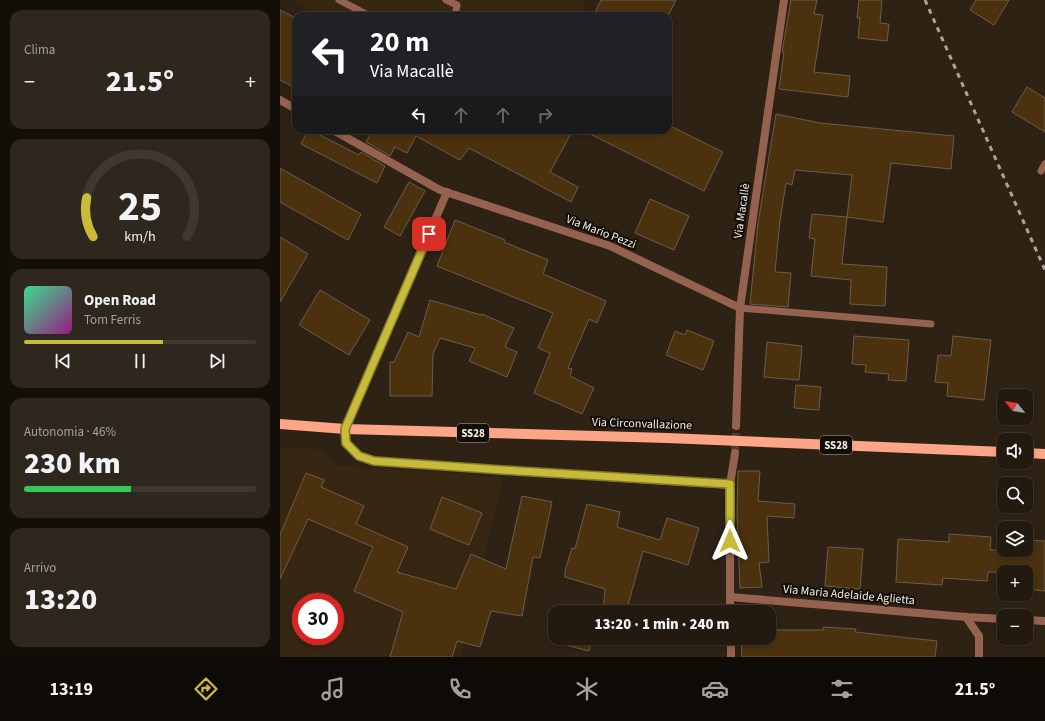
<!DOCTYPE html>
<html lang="it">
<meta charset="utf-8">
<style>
:root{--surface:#221a0f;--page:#2e271d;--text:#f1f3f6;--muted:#a2a19e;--line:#3f382f;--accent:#c8bb3b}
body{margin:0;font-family:"Source Sans 3",sans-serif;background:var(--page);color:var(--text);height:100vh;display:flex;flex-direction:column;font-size:15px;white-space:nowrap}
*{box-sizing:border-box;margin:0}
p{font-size:13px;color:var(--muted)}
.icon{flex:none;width:22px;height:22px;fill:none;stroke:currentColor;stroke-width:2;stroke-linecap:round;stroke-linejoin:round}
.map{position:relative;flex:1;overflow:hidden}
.side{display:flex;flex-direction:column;gap:10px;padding:10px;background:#130e08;width:280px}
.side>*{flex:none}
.banner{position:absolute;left:12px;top:12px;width:380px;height:122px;border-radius:12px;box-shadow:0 2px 6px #0003,0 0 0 1px var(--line);background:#202124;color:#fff;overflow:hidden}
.needle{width:26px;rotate:300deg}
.controls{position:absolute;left:717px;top:389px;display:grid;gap:8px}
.controls a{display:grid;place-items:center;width:36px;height:36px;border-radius:8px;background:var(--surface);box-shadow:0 2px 6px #0003,0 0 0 1px var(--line);font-size:20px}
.speed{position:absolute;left:12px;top:593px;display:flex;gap:8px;font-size:20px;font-weight:700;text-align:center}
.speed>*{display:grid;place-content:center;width:52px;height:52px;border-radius:50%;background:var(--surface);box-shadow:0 2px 6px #0003,0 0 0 1px var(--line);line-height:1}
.speed .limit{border:6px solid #d22;background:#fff;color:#111}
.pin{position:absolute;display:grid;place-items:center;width:34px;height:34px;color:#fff;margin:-17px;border-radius:8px;box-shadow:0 2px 6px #0006}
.me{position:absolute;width:44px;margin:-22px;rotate:0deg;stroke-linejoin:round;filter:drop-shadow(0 0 3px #0008)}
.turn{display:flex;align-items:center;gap:14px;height:84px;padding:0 12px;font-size:18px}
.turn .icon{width:52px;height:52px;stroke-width:2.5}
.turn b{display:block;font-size:28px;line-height:34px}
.lanes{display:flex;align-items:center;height:38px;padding:0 12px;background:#0003;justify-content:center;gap:20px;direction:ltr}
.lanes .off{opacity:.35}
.big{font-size:30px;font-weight:800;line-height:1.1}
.side .tile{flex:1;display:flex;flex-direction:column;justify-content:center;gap:6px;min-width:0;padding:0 14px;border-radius:12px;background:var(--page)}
.side .dial{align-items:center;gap:0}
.dial svg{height:104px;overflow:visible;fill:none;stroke:var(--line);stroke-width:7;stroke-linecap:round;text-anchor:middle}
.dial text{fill:var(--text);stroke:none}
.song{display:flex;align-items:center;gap:12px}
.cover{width:48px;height:48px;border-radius:6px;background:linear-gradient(135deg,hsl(150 70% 55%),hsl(310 70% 35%))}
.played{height:4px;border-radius:2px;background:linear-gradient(90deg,var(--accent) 60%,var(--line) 60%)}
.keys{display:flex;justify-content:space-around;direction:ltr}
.heat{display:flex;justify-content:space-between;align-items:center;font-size:22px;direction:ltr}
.charge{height:6px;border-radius:3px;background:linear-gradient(90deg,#34c759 46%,var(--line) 0)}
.trip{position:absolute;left:268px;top:605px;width:228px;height:40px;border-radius:12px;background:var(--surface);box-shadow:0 2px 6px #0003,0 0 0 1px var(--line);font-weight:800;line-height:40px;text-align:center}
.dock{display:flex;height:64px;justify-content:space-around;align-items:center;background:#0e0a06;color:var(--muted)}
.dock .icon{width:28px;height:28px}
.dock .current{color:var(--accent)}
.dock b{font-size:18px;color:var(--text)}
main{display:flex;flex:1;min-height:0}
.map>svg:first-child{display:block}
.built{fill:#372612;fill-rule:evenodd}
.building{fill:#4b310d;stroke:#6b5d4d}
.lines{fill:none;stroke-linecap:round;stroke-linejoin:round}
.minor-tunnel{stroke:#4c4033;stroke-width:8;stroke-dasharray:8 4;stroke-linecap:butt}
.service{stroke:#966250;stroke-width:7}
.minor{stroke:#966250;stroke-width:8}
.primary{stroke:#fca587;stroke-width:10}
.rail{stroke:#aca297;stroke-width:3;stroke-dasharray:5 5;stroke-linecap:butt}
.route-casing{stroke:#827a26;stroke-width:10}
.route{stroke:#c8bb3b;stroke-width:7}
.labels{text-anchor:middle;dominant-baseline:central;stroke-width:4;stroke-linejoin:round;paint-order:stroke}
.shield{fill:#120d07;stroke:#b1aaa1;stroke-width:1}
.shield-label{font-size:11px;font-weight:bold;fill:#f5ede3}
.street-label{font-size:12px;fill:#f5ede3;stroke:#120d07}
</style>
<main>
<section class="side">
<div class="tile"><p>Clima</p>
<div class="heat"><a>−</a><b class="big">21.5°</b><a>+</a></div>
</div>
<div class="tile dial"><svg viewBox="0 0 100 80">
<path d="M14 69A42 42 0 1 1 86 69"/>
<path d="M14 69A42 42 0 0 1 9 39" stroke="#c8bb3b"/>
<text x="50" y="56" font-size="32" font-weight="700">25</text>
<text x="50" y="72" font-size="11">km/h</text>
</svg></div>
<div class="tile">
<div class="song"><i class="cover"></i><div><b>Open Road</b><p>Tom Ferris</p></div></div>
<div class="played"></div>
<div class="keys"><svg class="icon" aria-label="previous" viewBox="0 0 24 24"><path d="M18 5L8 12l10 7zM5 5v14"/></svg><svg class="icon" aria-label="pause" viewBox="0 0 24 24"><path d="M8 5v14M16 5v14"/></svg><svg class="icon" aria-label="next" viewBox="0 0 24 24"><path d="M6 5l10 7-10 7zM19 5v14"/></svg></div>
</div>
<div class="tile"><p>Autonomia · 46%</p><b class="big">230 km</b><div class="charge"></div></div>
<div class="tile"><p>Arrivo</p><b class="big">13:20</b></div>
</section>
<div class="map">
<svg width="765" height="657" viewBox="0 0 765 657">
<rect width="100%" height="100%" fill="#2e2214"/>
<!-- built -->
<g class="built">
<polygon points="10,0 307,0 299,16 210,16 203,12 201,16 42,16"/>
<path d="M0 447 38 449 55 465 223 477 180 657H0ZM21 602H55V636H21Z"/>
</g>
<!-- building -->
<g class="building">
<polygon points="321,0 396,0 388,16 313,16"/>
<polygon points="511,0 537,0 534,14 543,15 534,72 570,76 568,97 499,89 504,52 502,52"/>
<polygon points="579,0 602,0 600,23 609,24 607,41 578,38 580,18 577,18"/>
<polygon points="696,0 729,0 714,25 690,10"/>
<polygon points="0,10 16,18 16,88 0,80"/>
<polygon points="747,87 765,98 765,132 732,112"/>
<polygon points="496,114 540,123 674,136 671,169 611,163 603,222 567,217 562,264 607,267 605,306 570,304 571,280 531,276 535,239 529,238 532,214 567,217 572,175 515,170 512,185 506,183 500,220 495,272 511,273 508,307 470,304 478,223"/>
<polygon points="388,125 443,152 424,191 302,130 388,130"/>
<polygon points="28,130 30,130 79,155 81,152 105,166 97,183 21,144"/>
<polygon points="93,130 293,130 270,172 298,187 291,202 189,148 180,160 136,136 127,153 115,147 110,156 86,142"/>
<polygon points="0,168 81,214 68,240 0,202"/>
<polygon points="129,182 145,191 120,236 104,227"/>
<polygon points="370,199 409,216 394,250 355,233"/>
<polygon points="175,220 225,240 224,242 268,260 263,274 326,301 317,323 309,319 288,368 292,369 290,376 314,388 302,414 254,393 270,353 258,348 273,313 157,266"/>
<polygon points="0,237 28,254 0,302"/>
<polygon points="40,290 90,320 69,355 19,325"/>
<polygon points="150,300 201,315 202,314 234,328 225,347 237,352 227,377 189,361 195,348 160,338 153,354 152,396 110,396 110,362 114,362 128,332 139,337"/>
<polygon points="407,330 434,341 423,370 386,355 395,331 405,335"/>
<polygon points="574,336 629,340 626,381 608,380 609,374 585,372 586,365 572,364"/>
<polygon points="673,336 711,340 704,400 667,396 668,383 655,382 658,355 671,356"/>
<polygon points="487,342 522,346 519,380 484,377"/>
<polygon points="516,385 541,387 539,410 514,408"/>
<polygon points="458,471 480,471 478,501 515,504 514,518 487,516 489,562 479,563 482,587 460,588 457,515"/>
<polygon points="26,473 44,480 41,487 84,506 76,524 128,547 117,572 176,589 191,554 226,569 242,496 272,502 260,558 253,557 242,616 211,611 200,647 177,641 172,657 110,657 123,612 74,591 93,547 28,519 0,579 0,535"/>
<polygon points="162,497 202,513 189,545 150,529"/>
<polygon points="307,504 340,512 337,527 380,540 387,518 419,528 408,565 363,551 346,612 323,612 325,589 285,577 285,571 292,548 295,549"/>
<polygon points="669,534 711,537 710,550 746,550 746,540 765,541 765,591 746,589 746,572 708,572 707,581 663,578 662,585 616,582 618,539 669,542"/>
<polygon points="548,547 583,549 580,589 545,586"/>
<polygon points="275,619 275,638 312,638 309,651 270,641"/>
<polygon points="543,627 576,629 575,632 657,641 655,657 462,657 461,638 489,638 489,630 543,630"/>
</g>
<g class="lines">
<!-- minor-tunnel -->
<polyline class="minor-tunnel" points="455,453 456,426"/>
<!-- service -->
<g class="service">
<polyline points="59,0 90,16"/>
<polyline points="166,0 177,5 175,16"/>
<polyline points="761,171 765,164"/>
<polyline points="460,308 651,324"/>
</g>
<!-- minor -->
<g class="minor">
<polyline points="0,100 16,109"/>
<polyline points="53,130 160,190 330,246 460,308"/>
<polyline points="167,192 65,429 66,443 79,456 94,461 222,470 450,485"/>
<polyline points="456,426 460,308 504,0"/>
<polyline points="450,597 686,617 724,619"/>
<polyline points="450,612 450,485 455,453"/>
<polyline points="686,617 699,636 699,657"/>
<polyline points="746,620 765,621"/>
<polyline points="451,638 451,657"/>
</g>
<!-- primary -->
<g class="primary">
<polyline points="0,424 65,429 387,438 724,452"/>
<polyline points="746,453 765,454"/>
</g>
<!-- rail -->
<polyline class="rail" points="645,0 765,270"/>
</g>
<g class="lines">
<!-- route casing -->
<g class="route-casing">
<polyline id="route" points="149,234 65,429 66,443 79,456 94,461 238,471 450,484 450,541"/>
</g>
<!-- route -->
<use href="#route" class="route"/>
</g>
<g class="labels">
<!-- shield labels -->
<g class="shield">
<rect x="177" y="424" width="32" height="18" rx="3"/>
<rect x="540" y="436" width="32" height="18" rx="3"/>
</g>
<g class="shield-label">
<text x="193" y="433">SS28</text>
<text x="556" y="445">SS28</text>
</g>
<!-- street labels -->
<g class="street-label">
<text transform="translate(462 211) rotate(-82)">Via Macallè</text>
<text transform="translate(321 232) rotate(21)">Via Mario Pezzi</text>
<text transform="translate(362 424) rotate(2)">Via Circonvallazione</text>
<text transform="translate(569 595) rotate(5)">Via Maria Adelaide Aglietta</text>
</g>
</g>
</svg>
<div class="controls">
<a><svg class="needle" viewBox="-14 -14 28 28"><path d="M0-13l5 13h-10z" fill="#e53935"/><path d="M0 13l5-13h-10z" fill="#a2a19e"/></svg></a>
<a><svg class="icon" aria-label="sound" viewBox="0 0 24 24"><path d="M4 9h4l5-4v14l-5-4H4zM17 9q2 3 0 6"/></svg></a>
<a><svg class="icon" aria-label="search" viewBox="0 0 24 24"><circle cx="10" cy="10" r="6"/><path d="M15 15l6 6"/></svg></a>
<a><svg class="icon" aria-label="layers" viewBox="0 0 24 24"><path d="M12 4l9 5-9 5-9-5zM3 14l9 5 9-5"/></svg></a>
<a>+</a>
<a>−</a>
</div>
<div class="speed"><div class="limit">30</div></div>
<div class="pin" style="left:149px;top:234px;background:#d93025"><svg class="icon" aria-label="arrive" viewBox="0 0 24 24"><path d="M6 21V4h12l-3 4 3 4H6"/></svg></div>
<svg class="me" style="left:450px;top:541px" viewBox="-20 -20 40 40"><path d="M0-17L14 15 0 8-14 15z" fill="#c8bb3b" stroke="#fff" stroke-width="4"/></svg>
<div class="trip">13:20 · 1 min · 240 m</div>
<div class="banner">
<div class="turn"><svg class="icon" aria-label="left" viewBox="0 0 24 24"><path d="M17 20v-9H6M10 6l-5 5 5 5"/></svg><div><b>20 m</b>Via Macallè</div></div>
<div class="lanes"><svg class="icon" aria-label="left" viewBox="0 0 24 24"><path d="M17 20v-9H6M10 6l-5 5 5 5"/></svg><svg class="icon off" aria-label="ahead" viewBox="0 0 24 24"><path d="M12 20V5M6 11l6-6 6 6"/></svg><svg class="icon off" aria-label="ahead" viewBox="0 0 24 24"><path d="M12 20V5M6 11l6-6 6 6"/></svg><svg class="icon off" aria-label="right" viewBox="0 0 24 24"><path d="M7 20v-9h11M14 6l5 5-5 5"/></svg></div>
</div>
</div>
</main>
<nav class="dock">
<b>13:19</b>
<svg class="icon current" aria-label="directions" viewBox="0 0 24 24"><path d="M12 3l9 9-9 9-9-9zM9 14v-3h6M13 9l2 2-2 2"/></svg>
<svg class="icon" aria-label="music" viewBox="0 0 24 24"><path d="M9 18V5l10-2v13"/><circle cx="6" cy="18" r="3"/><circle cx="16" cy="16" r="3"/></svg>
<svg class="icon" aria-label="phone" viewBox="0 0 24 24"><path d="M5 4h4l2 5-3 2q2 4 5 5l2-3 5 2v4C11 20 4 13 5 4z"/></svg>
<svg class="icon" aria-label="climate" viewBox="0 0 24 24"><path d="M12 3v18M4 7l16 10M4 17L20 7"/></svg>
<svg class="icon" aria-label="car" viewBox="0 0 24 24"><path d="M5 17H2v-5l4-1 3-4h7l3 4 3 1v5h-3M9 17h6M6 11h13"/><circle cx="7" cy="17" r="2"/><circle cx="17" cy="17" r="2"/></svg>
<svg class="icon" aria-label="filters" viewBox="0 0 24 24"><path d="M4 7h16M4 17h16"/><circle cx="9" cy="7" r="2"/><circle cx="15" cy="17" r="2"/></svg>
<b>21.5°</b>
</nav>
